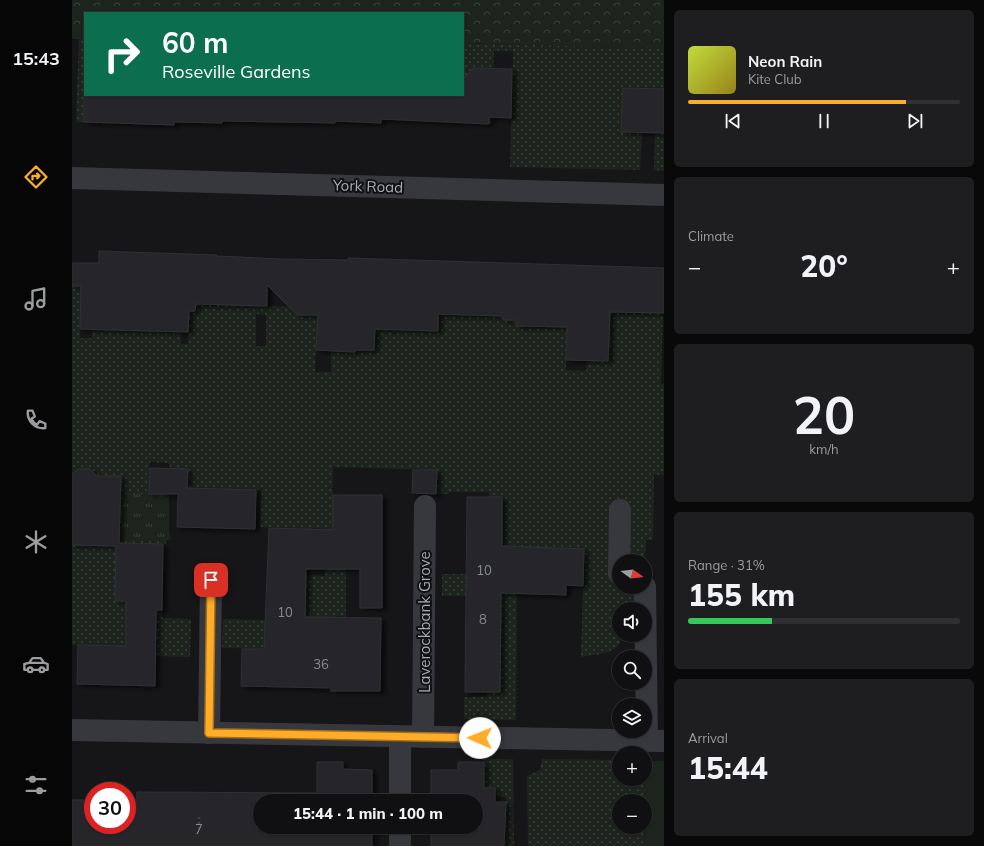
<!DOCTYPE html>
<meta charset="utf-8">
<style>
:root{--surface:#101012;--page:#1e1e20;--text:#f1f3f6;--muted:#9c9d9f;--line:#303032;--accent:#ffad28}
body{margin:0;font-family:Mulish,sans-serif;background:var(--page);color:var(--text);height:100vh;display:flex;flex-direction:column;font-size:15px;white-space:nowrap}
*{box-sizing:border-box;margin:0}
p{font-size:13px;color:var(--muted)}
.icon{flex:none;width:22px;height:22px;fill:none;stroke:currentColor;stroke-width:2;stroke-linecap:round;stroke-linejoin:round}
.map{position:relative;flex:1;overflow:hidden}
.panel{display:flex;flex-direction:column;gap:10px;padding:10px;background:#09090a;width:320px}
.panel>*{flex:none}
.guide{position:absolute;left:12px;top:12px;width:380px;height:84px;border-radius:0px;box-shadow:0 1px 3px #0004,0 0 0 1px var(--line);background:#0b6e4f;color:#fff;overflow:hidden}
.needle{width:26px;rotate:104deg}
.controls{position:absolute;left:540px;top:554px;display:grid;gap:8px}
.controls a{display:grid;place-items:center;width:40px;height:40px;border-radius:50%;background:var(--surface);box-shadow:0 1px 3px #0004,0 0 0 1px var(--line);font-size:20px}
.speed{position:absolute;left:12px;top:782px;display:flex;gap:8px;font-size:20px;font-weight:700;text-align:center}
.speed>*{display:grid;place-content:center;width:52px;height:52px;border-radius:50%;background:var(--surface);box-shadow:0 1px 3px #0004,0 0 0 1px var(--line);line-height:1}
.speed .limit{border:6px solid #d22;background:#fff;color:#111}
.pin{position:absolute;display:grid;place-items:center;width:34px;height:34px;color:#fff;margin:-17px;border-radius:8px;box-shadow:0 2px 6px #0006}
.me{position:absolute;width:44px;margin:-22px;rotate:271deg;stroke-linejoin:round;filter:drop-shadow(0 0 3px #0008)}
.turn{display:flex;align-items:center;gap:14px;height:84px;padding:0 12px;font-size:18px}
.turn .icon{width:52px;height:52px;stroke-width:2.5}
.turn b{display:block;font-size:28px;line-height:34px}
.big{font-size:30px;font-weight:800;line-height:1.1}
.panel .card{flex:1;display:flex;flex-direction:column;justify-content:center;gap:6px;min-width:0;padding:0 14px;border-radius:6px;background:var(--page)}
.panel .dial{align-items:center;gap:0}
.dial b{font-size:52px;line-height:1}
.song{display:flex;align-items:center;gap:12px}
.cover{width:48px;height:48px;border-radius:6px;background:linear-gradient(135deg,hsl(70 70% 55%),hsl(50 70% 35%))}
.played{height:4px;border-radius:2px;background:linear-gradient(90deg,var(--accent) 80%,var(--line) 80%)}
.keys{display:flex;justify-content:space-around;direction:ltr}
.heat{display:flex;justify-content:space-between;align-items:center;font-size:22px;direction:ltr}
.charge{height:6px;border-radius:3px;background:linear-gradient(90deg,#34c759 31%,var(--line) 0)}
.trip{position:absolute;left:181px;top:794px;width:230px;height:40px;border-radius:20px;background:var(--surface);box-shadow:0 1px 3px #0004,0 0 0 1px var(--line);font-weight:800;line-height:40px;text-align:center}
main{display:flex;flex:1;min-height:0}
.tab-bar{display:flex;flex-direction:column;width:72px;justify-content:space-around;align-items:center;background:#060607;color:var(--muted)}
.tab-bar .icon{width:28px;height:28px}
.tab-bar .current{color:var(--accent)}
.tab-bar b{font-size:18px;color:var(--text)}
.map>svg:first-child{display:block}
.grass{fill:url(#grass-tufts)}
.forest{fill:url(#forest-crowns)}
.park{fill:#1c241d}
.garden{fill:url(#garden-dots);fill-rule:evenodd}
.building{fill:#26262a;stroke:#303035;filter:url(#shadow)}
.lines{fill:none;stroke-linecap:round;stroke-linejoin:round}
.path{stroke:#3d3f45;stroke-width:2.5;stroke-dasharray:2 3;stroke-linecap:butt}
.minor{stroke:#37383e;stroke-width:22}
.route-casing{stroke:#a6701a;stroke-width:10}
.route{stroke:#ffad28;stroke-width:7}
.labels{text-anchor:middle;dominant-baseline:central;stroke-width:4;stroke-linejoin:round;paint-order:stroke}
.number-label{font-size:13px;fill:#878c95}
.street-label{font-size:15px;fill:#a7aeb9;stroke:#111113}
</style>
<main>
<nav class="tab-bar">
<b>15:43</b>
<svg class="icon current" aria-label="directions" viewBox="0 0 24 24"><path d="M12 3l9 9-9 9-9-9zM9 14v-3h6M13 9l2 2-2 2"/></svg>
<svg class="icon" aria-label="music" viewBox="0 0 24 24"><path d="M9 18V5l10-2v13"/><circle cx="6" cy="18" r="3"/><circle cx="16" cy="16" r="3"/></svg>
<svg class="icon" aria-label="phone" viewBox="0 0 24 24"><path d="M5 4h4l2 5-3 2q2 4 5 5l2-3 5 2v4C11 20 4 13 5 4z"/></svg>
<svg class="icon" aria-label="climate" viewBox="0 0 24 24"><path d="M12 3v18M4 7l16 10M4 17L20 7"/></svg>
<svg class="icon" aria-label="car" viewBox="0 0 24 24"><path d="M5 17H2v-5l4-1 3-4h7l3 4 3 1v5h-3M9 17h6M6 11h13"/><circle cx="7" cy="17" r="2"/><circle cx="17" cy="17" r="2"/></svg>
<svg class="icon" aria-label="filters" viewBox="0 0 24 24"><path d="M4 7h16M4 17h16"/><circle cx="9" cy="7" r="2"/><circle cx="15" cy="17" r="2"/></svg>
</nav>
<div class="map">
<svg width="592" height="846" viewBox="0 0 592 846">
<defs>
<pattern id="grass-tufts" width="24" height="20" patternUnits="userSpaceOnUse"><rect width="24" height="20" fill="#1c241d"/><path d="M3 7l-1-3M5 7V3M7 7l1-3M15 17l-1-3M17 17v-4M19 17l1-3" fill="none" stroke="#3a413c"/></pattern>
<pattern id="forest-crowns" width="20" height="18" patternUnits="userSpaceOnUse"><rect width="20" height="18" fill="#1c241d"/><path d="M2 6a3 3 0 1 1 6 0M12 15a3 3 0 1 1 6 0" fill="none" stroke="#3a413c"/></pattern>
<pattern id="garden-dots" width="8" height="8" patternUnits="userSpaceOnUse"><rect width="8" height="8" fill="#1c241d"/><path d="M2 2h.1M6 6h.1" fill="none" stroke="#3a413c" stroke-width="1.8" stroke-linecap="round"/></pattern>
<filter id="shadow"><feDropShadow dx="4.5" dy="2.5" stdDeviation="2" flood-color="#0009"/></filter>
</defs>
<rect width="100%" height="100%" fill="#161618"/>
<!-- grass -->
<polygon class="grass" points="51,494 97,494 97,533 100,540 49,540"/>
<!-- forest -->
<polygon class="forest" points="0,0 592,0 592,49 391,43 391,13 13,13 13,39 0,39"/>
<!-- park -->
<polygon class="park" points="574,761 592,761 592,846 573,846"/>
<!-- garden -->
<g class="garden">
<polygon points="7,39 13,39 12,122 4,122"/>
<path d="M391 43 592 49V89L551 88 549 132 570 133 568 170 438 167 441 51H422L420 124H417C417 105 421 84 409 68H400L396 73 395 86H391Z"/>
<polygon points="583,133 592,133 592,171 582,170"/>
<path d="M0 286H9L109 324V344H116V311H123L124 304 221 307 220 310 225 315H231L246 308 243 372H259V344H265L264 351 283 352V345L287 350H302L303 328 366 331V314L431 311V320H444L445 326 460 327V317L495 318 494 370 514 371 515 360 536 361 538 312 591 308 589 384H592V475H582L581 540H574L573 561H547V587H572L562 609H547V635H550C549 655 524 654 509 657L512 549 451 547 456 579V594H445L444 720 392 719V697H415V692H428L429 620 415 619 414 596H370V574H416L430 569V497H417V492H377V494H364L365 470 261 467V532H274V637L260 650 150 648 151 619 232 621 234 575 253 576 254 530 188 527 189 490 115 488 116 470 98 469 97 463 78 462 77 479 82 494H51L49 540H94V544H72L55 582H43V601H54V610H90V618L119 619 118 657 83 656V646L0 645V545L39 528H48V513L40 512 36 476H25L18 469H7L0 474ZM9 309 21 310 20 338H8ZM184 314 194 315V346H184Z"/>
<polygon points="412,759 441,759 442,846 433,846 434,797 423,797 423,788 412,788"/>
<path d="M470 759 547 760V779H573V761H574L573 846H456L455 777 457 775 468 770ZM547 801H573V827H547Z"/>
</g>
<!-- building -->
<g class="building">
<polygon points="401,68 440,69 439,118 417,117 417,124 309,119 309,123 263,121 263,123 150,121 150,123 102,122 102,125 12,122 12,95 391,95 391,80"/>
<polygon points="551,88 592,89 592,133 549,132"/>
<polygon points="27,251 115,254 145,255 145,256 208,259 276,260 276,258 592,268 592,313 538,312 536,361 494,360 495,327 444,326 444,320 431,320 431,316 366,314 366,331 303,329 302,350 283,350 283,352 244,350 246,315 225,315 195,285 195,306 124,304 123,311 117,311 116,332 8,329 9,286 0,286 0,263 27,263"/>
<polygon points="78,468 116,469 115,488 184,490 183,529 105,527 106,494 77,494"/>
<polygon points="7,469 18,469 25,476 49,476 47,543 91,544 90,610 84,610 83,686 5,684 6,645 54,646 54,601 43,601 44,546 0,545 0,474"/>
<polygon points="341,470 365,470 364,494 340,493"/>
<polygon points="261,495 310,495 310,608 288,608 288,569 234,569 233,617 309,618 308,691 259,691 259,688 169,686 170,649 192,649 197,528 261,530"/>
<polygon points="395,497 430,497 430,546 512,549 511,586 494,585 494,595 429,593 428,692 393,692"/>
<polygon points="245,762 271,762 271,769 300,770 300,801 188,801 188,827 300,827 300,846 0,846 0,800 21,800 21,825 55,825 55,799 65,799 65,792 245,793"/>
<polygon points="386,762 412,762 412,788 423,788 423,802 434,802 432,846 359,846 359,827 404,827 404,801 359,801 359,770 386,770"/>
</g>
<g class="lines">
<!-- path -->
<polyline class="path" points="127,829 127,814"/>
<!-- minor -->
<g class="minor">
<polyline points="0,178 592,195"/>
<polyline points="547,574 548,510"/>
<polyline points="573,587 575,741"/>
<polyline points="0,730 592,741"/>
<polyline points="137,733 139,580"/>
<polyline points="351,737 353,506"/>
<polyline points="328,801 328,737"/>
<polyline points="328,846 328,827"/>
</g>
</g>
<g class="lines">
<!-- route casing -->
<g class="route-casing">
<polyline id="route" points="139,580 137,733 408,738"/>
</g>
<!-- route -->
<use href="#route" class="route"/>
</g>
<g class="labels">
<!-- number labels -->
<g class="number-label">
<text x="412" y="570">10</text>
<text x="213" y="612">10</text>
<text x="411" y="619">8</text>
<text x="249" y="664">36</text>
<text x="127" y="829">7</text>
</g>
<!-- street labels -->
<g class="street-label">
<text transform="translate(296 186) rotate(2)">York Road</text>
<text transform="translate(352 622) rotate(-90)">Laverockbank Grove</text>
</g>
</g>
</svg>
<div class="controls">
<a><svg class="needle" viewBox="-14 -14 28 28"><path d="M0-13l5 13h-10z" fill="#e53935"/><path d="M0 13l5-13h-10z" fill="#9c9d9f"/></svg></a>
<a><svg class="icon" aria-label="sound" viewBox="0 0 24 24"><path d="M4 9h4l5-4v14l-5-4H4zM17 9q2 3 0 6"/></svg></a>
<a><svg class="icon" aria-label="search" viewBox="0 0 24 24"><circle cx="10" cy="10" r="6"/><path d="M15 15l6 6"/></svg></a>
<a><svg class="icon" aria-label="layers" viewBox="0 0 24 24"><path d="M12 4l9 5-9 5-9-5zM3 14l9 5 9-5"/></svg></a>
<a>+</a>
<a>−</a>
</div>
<div class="speed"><div class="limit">30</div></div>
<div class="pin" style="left:139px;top:580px;background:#d93025"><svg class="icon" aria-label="arrive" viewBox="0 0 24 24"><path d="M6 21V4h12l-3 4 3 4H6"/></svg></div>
<svg class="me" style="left:408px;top:738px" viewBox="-20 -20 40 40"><circle r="19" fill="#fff"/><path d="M0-13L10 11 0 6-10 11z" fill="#ffad28"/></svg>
<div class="trip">15:44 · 1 min · 100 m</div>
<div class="guide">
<div class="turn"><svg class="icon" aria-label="right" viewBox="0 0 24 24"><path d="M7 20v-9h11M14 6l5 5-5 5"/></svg><div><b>60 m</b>Roseville Gardens</div></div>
</div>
</div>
<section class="panel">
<div class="card">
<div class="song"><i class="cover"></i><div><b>Neon Rain</b><p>Kite Club</p></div></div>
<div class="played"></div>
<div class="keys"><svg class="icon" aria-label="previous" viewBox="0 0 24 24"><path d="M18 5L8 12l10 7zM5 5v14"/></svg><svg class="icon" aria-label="pause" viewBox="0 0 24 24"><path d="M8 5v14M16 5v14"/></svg><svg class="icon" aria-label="next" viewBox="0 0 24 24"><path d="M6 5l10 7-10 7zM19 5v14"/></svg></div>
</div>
<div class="card"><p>Climate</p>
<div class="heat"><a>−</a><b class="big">20°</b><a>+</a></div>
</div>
<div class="card dial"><b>20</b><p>km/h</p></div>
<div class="card"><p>Range · 31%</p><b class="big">155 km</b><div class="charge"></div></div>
<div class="card"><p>Arrival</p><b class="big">15:44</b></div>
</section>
</main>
